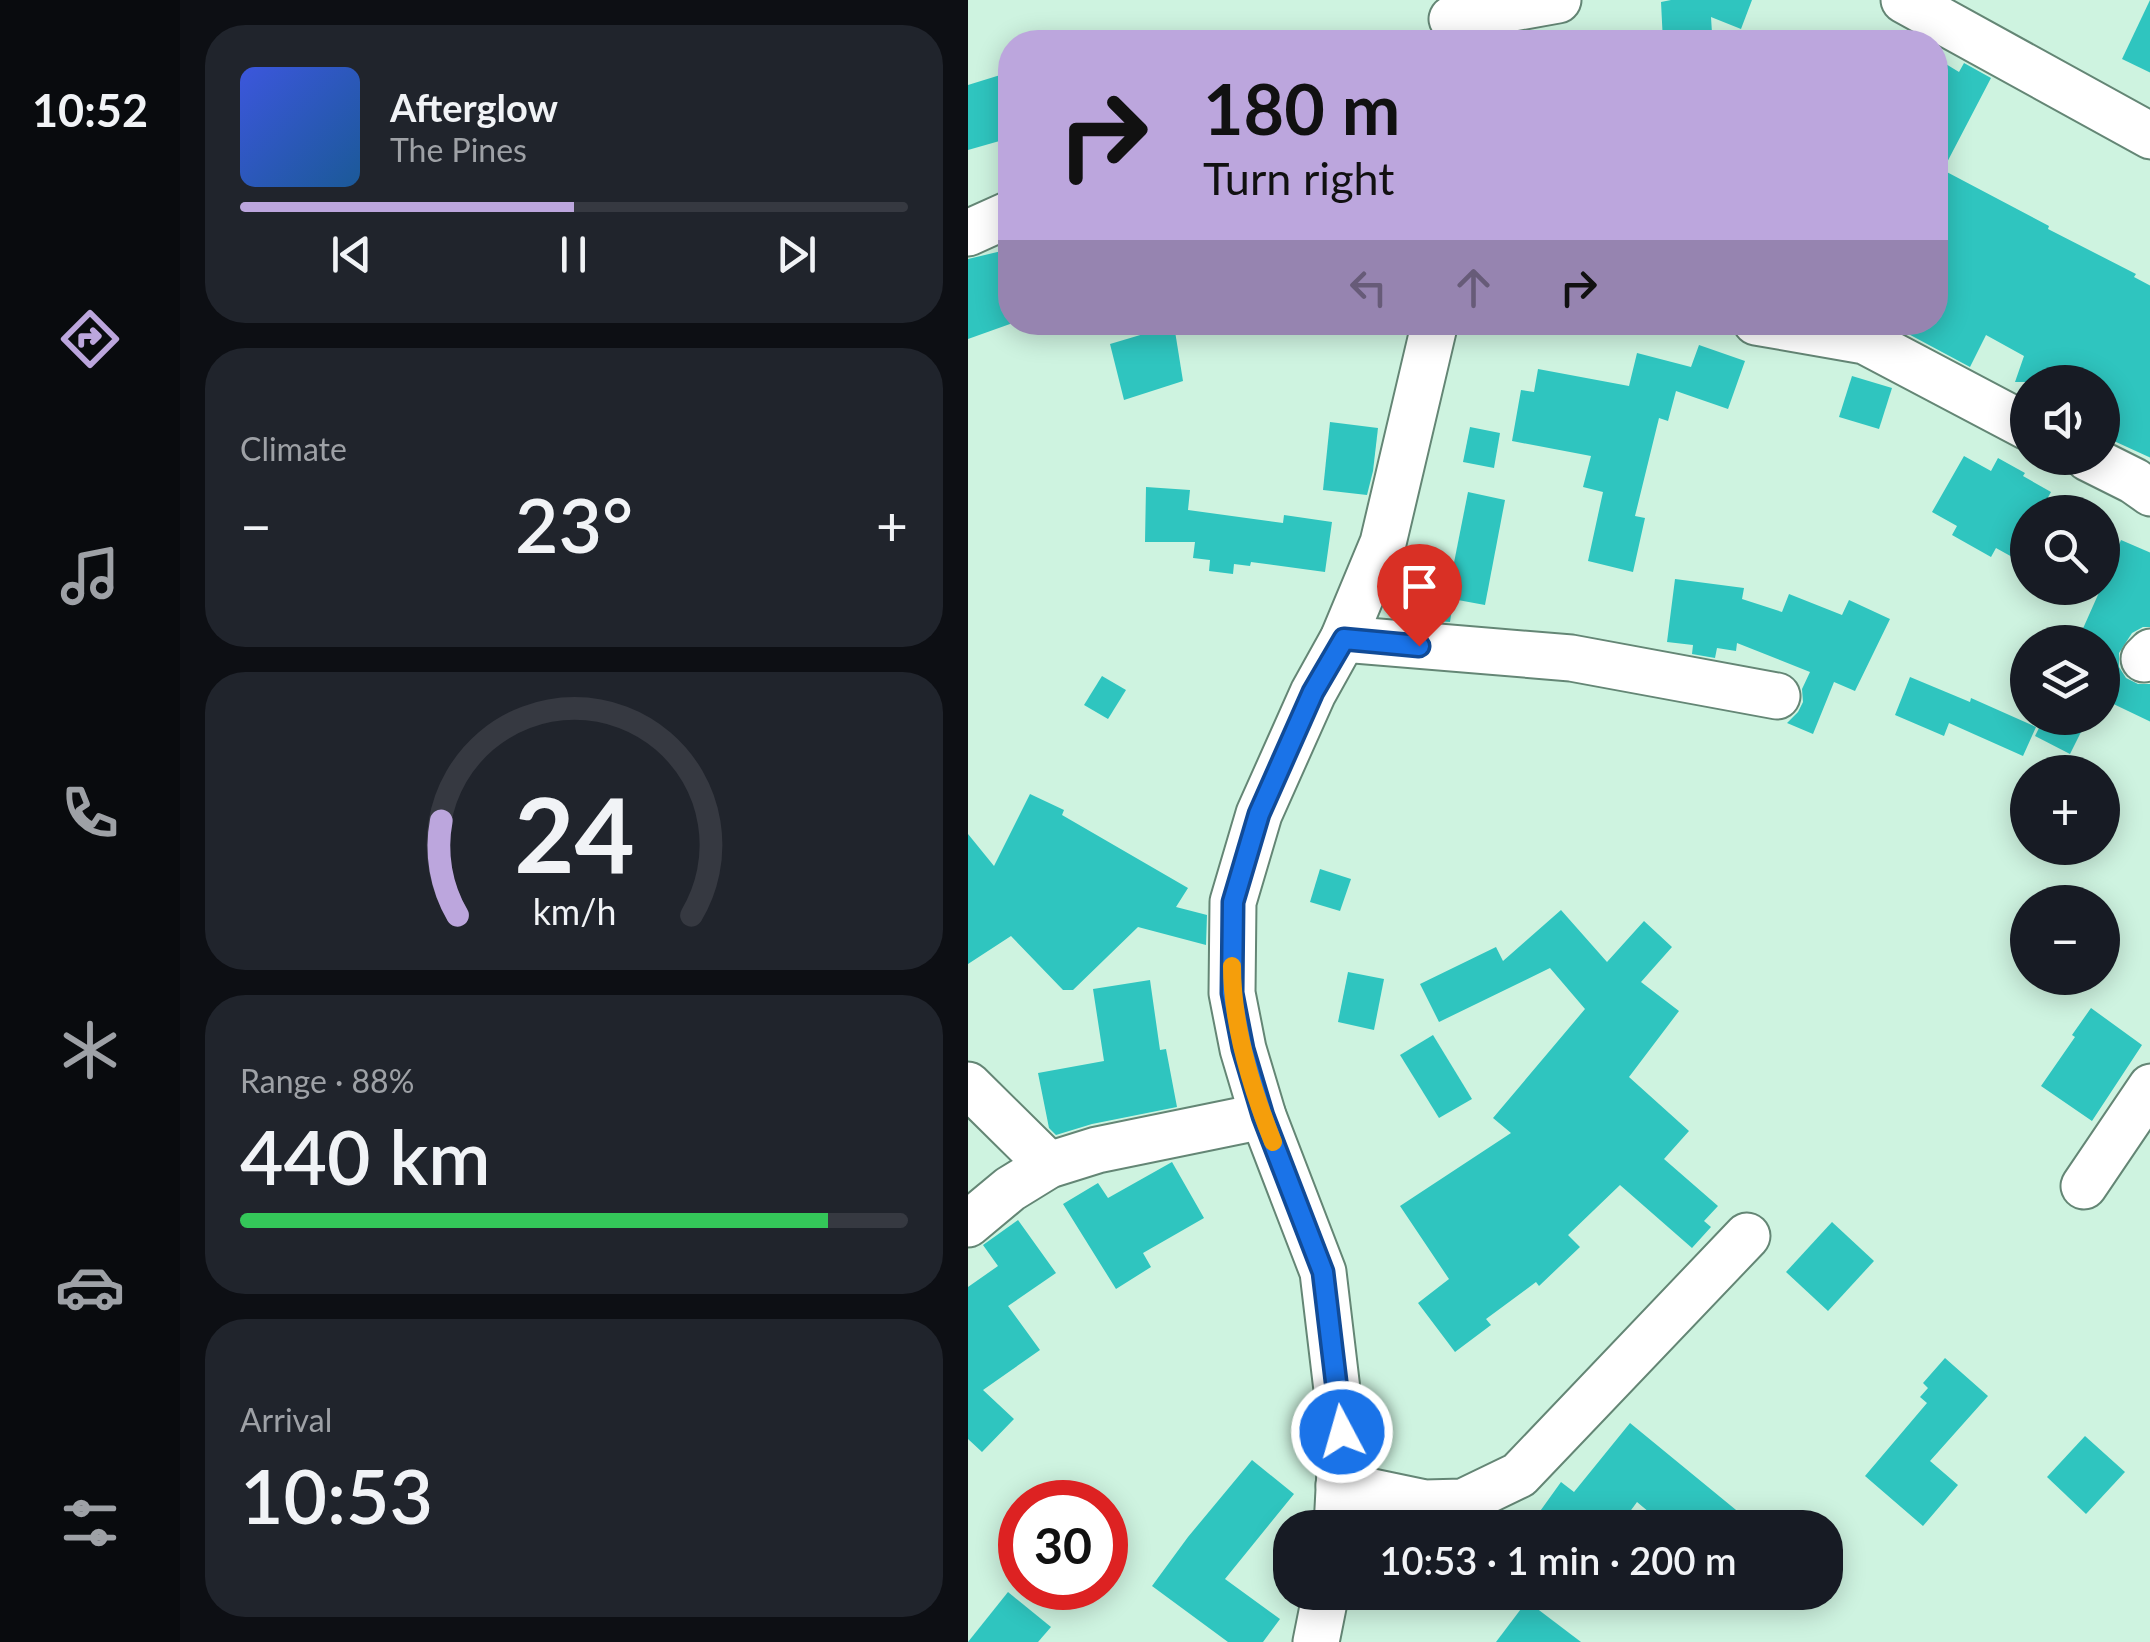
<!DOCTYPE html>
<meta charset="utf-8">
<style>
:root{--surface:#171b24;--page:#20242c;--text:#f1f3f6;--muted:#9ea1a6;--line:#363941;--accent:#bca6dd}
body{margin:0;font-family:Lato,sans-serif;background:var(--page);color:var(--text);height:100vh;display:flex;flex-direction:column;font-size:38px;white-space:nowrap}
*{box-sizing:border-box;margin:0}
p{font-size:32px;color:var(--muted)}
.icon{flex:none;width:55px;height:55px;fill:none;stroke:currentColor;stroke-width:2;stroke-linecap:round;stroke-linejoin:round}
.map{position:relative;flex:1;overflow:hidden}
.sheet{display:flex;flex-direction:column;gap:25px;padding:25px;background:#0d0f14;width:788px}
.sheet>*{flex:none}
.guide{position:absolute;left:30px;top:30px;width:950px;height:305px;border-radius:40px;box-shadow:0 5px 25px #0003;background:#bca6dd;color:#111;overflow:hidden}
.controls{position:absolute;left:1042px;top:365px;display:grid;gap:20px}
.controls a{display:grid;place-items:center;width:110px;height:110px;border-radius:50%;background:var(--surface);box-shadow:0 5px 25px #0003;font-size:50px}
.speed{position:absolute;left:30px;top:1480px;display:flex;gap:20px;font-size:50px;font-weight:700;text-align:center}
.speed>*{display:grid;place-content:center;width:130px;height:130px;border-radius:50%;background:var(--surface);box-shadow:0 5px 25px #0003;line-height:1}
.speed .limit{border:15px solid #d22;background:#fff;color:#111}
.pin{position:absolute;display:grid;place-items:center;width:85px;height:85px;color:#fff;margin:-102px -42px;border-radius:50% 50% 50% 0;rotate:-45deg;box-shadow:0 0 10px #0007}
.pin .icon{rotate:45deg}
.me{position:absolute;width:110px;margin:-55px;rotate:354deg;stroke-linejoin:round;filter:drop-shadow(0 0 8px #0008)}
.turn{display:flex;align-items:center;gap:35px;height:210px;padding:0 40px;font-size:45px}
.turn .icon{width:130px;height:130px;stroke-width:2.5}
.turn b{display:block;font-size:70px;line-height:85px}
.lanes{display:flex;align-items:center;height:95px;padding:0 40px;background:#0003;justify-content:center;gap:50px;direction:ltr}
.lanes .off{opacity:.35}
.big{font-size:75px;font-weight:600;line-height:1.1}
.sheet .widget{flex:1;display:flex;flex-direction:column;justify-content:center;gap:15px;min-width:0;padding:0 35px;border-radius:40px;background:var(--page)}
.sheet .dial{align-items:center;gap:0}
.dial svg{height:260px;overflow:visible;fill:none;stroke:var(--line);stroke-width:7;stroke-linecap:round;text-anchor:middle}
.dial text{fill:var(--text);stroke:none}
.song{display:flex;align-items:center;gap:30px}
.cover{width:120px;height:120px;border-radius:15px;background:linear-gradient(135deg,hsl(230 70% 55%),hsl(210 70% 35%))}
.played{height:10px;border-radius:5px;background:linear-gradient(90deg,var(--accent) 50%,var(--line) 50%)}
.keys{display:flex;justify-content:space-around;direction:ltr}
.heat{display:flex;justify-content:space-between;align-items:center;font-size:55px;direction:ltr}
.charge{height:15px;border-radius:8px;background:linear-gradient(90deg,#34c759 88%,var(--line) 0)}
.trip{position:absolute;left:305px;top:1510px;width:570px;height:100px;border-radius:40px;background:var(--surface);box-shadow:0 5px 25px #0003;font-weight:600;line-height:100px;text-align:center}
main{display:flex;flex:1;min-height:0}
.dock{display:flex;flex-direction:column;width:180px;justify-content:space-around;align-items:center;background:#090b0e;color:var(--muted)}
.dock .icon{width:70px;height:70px}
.dock .on{color:var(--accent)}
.dock b{font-size:45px;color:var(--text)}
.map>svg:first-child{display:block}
.building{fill:#2fc5bf}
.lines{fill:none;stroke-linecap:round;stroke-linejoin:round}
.minor-casing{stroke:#648675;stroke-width:49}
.minor{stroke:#fff;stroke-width:45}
.route-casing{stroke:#114b97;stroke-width:25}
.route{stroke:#1a73e8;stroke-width:18}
.slow{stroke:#f59e0b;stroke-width:18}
</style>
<main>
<nav class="dock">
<b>10:52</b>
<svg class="icon on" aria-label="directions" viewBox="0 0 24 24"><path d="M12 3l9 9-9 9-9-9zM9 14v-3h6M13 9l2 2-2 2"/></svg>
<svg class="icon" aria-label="music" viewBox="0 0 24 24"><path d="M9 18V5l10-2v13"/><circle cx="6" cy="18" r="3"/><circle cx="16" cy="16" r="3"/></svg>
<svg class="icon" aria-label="phone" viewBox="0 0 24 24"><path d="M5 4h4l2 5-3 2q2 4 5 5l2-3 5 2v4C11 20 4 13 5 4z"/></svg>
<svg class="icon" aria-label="climate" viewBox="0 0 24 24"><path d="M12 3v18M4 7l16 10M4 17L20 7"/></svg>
<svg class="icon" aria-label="car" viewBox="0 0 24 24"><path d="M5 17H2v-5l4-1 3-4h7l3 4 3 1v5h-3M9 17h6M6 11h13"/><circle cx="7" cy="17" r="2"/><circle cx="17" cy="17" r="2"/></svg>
<svg class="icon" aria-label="filters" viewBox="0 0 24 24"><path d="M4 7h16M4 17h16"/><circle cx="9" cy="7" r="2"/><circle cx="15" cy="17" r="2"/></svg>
</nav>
<section class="sheet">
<div class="widget">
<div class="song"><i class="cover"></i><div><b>Afterglow</b><p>The Pines</p></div></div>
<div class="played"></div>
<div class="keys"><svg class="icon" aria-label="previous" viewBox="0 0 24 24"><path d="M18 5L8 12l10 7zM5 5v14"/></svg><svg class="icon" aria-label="pause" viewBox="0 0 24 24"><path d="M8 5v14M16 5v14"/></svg><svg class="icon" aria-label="next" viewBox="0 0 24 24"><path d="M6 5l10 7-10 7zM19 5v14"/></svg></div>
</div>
<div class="widget"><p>Climate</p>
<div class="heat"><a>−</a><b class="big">23°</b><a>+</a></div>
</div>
<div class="widget dial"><svg viewBox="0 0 100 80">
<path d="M14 69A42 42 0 1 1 86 69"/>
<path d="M14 69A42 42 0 0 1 9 40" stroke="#bca6dd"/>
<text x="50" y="56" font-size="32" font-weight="700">24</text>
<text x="50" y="72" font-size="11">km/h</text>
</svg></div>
<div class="widget"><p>Range · 88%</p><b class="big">440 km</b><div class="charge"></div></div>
<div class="widget"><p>Arrival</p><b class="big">10:53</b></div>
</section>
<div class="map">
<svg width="1183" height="1642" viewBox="0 0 1183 1642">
<rect width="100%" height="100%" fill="#cef3e0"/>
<!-- building -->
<g class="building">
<polygon points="703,0 784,0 773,29 743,17 744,33 735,33 736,42 695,42 693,2"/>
<polygon points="1182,0 1183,0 1183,73 1154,59"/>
<polygon points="968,58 991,72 996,63 1023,78 975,170 1081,226 1080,229 1168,274 1166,277 1183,286 1183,458 1135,436 1135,382 1047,382 1056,356 1018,335 1002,367 918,322 968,322"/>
<polygon points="42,72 42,138 0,150 0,85"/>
<polygon points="42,249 42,324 0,339 0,259"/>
<polygon points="206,325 215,381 156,400 142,344"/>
<polygon points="731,345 777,361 760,409 708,391 700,421 691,418 667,516 677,518 665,572 620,561 635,492 615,487 623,456 544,441 553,390 566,392 570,369 661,386 669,353 723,367"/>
<polygon points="884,376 924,388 911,429 871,417"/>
<polygon points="362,422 410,428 405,471 399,495 355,490"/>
<polygon points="502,427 532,433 526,468 495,462"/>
<polygon points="996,456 1023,471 1030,458 1057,473 1055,476 1083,492 1072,512 1060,512 1060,534 1046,558 1028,548 1023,557 984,535 989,526 964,512"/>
<polygon points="178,487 222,490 220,510 315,523 316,515 364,522 357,572 283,562 282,566 266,564 265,574 241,571 242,560 225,558 227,542 177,542"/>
<polygon points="500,492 537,500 517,605 479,598"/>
<polygon points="1153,540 1183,553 1183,627 1175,627 1164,633 1151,653 1151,667 1158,678 1170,684 1183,684 1183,722 1135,699 1135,642 1109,642 1133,588 1135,588 1135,582"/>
<polygon points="707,579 776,588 774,599 814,612 821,594 874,615 881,600 922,619 887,691 866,682 845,734 819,723 830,712 835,702 834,689 842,672 769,643 768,651 749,648 747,658 724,654 725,645 699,642"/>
<polygon points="460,605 484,609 482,622 457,620"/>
<polygon points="134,676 158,690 140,719 116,705"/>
<polygon points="942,677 1002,702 1003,698 1068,727 1055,756 981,723 976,736 927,715"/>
<polygon points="1076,718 1120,718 1102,754 1067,736"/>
<polygon points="62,794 96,810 94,815 220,888 208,907 239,915 238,945 170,927 105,990 95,990 43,936 0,964 0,834 26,866"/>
<polygon points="352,869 383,879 372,911 342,902"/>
<polygon points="593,910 639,962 676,921 704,947 673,982 711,1011 661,1077 721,1131 696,1159 750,1206 736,1221 743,1227 724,1248 652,1185 600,1235 612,1247 571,1286 568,1282 518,1319 523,1325 487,1352 450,1303 481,1279 432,1206 543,1133 525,1118 617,1009 582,968 471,1022 452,984 528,947 535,961"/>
<polygon points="380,972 416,979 406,1030 370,1022"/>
<polygon points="182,980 192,1050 198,1049 209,1107 124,1124 88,1135 81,1128 70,1073 136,1061 125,989"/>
<polygon points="1123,1008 1174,1045 1124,1121 1073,1086 1107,1037 1104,1035"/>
<polygon points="465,1035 504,1099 471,1118 432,1055"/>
<polygon points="204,1162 236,1218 175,1253 183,1267 148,1289 95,1204 130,1183 140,1198"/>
<polygon points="50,1220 88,1273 40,1306 72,1350 15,1390 46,1419 14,1452 0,1439 0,1287 30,1266 15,1245"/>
<polygon points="864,1222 906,1261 860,1311 818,1272"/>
<polygon points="977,1358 1020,1396 962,1461 990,1485 955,1526 897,1476 959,1403 952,1397 960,1388 955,1383"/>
<polygon points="662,1423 790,1528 700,1528 669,1502 650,1528 560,1528 593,1482 606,1492"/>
<polygon points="1117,1436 1157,1472 1118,1514 1079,1477"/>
<polygon points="284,1460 326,1494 257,1579 312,1619 295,1642 260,1642 184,1586 220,1537"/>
<polygon points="40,1592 83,1627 70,1642 0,1642"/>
<polygon points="559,1601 613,1642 528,1642"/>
</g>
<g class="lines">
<!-- minor casing -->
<g class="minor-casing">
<g id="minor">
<polyline points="936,0 1183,136"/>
<polyline points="484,19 590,0"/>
<polyline points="0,233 42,214"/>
<polyline points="788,322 897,341 1060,427"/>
<polyline points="1120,458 1166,481 1183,493"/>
<polyline points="375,639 603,658 809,696"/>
<polyline points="1176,659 1183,652"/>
<polyline points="0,1085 81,1165"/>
<polyline points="1116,1186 1183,1087"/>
<polyline points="0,1224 42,1189 81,1165 129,1150 295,1116"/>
<polyline points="371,1485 457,1503 495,1502 551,1475 779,1236"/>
<polyline points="369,1528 374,1432 355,1272 295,1116 275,1049 264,993 265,902 291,814 345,693 375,639 415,543 467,322"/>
<polyline points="348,1642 358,1592"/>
</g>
</g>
<!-- minor -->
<use href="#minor" class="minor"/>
</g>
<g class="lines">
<!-- route casing -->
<g class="route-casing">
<polyline id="route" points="374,1432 355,1272 295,1116 275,1049 264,993 265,902 291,814 345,692 376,639 451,646"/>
</g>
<!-- route -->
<use href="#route" class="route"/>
<!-- slow -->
<path class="slow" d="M264 966C264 1025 283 1087 305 1142"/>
</g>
</svg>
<div class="controls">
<a><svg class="icon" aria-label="sound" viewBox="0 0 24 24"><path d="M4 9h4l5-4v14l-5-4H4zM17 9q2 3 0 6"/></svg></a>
<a><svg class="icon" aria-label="search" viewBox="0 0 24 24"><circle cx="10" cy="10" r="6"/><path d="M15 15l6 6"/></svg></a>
<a><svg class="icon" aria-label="layers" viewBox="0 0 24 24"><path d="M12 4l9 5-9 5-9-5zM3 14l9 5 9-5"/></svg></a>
<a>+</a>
<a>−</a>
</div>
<div class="speed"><div class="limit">30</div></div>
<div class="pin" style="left:451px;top:646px;background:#d93025"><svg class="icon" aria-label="arrive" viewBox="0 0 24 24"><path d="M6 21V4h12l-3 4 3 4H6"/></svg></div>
<svg class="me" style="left:374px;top:1432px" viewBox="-20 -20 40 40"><circle r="17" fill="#1a73e8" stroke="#fff" stroke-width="3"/><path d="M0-11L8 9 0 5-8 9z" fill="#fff"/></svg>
<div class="trip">10:53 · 1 min · 200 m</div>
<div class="guide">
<div class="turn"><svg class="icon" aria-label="right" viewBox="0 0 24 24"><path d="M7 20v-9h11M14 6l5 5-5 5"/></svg><div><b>180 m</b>Turn right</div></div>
<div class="lanes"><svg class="icon off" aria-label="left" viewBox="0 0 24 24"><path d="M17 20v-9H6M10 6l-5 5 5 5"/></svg><svg class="icon off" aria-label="ahead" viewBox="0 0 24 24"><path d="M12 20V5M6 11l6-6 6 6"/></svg><svg class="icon" aria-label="right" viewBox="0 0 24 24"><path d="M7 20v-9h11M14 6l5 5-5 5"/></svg></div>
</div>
</div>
</main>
